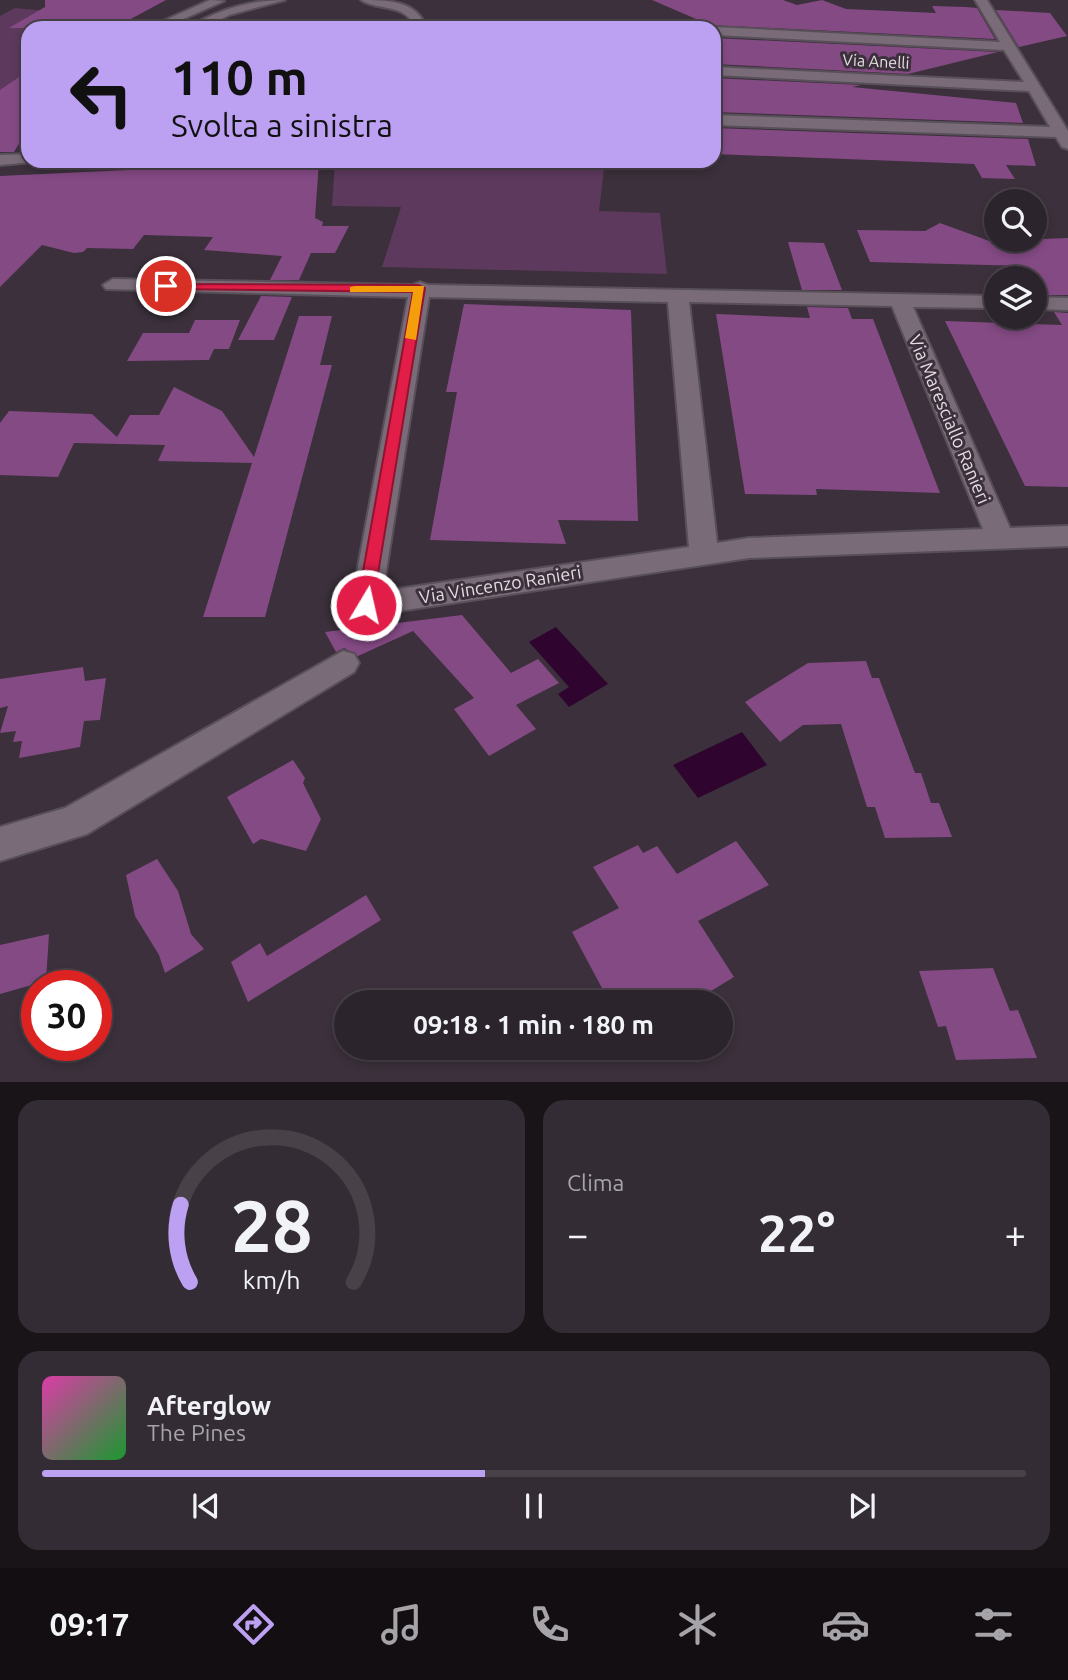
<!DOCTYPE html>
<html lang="it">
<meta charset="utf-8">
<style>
:root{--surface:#2c242c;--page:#342c34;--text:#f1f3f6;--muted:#a6a4a9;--line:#484148;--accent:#bca0f2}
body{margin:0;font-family:Ubuntu,sans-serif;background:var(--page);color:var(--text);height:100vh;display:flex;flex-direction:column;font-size:26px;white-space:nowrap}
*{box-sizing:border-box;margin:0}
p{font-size:23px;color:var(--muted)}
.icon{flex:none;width:38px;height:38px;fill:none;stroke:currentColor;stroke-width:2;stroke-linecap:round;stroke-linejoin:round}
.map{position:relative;height:1082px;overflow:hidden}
.panel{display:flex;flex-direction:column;gap:18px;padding:18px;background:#181418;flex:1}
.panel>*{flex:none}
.top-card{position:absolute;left:21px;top:21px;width:700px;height:147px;border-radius:21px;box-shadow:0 4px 10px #0003,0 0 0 2px var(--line);background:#bca0f2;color:#111;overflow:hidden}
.fabs{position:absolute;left:984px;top:189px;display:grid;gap:14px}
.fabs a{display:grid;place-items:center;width:63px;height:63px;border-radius:50%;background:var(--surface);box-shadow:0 4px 10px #0003,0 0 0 2px var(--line);font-size:35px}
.speed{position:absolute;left:21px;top:970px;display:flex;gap:14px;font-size:35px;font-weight:700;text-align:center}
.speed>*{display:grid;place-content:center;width:91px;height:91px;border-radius:50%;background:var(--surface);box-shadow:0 4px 10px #0003,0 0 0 2px var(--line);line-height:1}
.speed .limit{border:10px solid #d22;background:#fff;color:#111}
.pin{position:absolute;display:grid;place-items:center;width:60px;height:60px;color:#fff;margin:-30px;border:4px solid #fff;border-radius:50%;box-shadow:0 2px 7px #0007}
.me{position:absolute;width:77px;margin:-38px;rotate:9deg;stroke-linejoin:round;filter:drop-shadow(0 0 5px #0008)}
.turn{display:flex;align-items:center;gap:24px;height:147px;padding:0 35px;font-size:32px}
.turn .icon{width:91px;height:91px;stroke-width:2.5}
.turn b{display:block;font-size:49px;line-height:60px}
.big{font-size:52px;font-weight:700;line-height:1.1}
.panel .card{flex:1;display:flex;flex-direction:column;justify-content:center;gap:10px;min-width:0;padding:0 24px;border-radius:21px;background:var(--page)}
.panel .dial{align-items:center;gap:0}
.dial svg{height:182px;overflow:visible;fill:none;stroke:var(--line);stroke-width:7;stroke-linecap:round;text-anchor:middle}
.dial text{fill:var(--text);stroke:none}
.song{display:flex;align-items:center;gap:21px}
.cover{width:84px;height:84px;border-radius:10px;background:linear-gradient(135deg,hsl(320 70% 55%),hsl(130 70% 35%))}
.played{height:7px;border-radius:4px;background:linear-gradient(90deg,var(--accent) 45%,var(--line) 45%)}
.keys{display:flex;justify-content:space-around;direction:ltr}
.heat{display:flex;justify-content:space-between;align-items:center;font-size:38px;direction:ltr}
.panel .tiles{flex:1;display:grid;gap:18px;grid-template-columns:1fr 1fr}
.card:last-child{grid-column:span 2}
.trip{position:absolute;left:334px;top:990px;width:399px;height:70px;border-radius:35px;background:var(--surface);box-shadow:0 4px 10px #0003,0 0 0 2px var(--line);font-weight:700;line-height:70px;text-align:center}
.dock{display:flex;height:112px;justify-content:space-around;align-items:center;background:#120e12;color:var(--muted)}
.dock .icon{width:49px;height:49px}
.dock .selected{color:var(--accent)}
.dock b{font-size:32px;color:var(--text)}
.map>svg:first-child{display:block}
.green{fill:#5d395d}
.water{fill:#2f0530}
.building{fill:#844a84}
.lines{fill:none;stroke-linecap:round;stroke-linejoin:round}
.minor-casing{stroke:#584f58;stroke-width:4}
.minor{fill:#796c78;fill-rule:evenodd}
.route{fill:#e11d48;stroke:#92132f;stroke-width:2}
.slow{fill:#f59e0b}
.labels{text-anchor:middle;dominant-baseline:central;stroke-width:6;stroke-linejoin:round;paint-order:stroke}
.far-street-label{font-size:16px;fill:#e3dce2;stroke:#3b303b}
.street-label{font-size:18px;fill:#e3dce2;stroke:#3b303b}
</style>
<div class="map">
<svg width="1068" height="1082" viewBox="0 0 1068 1082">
<rect width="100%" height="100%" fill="#3b303b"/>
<!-- green -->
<g class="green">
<polygon points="15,8 91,15 28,28 28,90 0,91 0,16"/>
<polygon points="335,161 605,161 599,211 660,213 667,274 382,267 401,207 332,206"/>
</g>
<!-- water -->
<g class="water">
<polygon points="556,627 608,684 569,707 558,694 569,687 529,642"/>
<polygon points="742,732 767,765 698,798 673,765"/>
</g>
<!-- building -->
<g class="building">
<polygon points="45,0 166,0 116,27 83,25 78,28 9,28 45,7"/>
<polygon points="652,0 783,0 797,5 822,0 846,9 936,13 932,6 966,7 977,8 995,39 710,25"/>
<polygon points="996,10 1050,13 1067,36 1019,47"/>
<polygon points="714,38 998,52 908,74 714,64"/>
<polygon points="28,71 28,129 14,152 0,152 0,90"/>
<polygon points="714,78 861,85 852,87 1016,103 1023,123 714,112"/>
<polygon points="714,128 1028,139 1036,166 1006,165 1015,179 982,178 974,164 714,154"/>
<polygon points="319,161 315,218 323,222 322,226 349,226 335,253 311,253 299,280 270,280 282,256 204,250 213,237 144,235 133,249 87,248 83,252 74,253 42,245 0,287 0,176"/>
<polygon points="940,223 1022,253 1015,240 1068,238 1068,295 1042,295 1024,266 870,262 857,230 925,231"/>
<polygon points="788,242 824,243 842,290 802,290"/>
<polygon points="261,296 292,297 274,340 238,340"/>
<polygon points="464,304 631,310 638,521 558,520 566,544 430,540 457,392 446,392"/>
<polygon points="807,307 848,308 852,319 873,319 940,493 816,489 817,495 745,494 716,314 810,318"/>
<polygon points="1054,312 1068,313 1068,487 1025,486 945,321 1062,325"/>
<polygon points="299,316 332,316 320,365 332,365 265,617 203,617 252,463 158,461 165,445 74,443 58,477 0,475 0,423 9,411 92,414 117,437 130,415 159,415 174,387 222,411 254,457"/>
<polygon points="195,320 240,320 229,349 214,349 209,360 127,361 143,333 189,333"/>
<polygon points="462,615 511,673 538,659 559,683 516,705 536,729 489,756 454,709 474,698 413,631 358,656 344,648 336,652 325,632"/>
<polygon points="866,661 872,678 879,678 915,773 921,773 931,803 939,803 952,837 885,838 875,807 867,807 841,724 803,725 780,742 745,702 808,663"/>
<polygon points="83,667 85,681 106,678 100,720 84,721 80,747 19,758 22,741 13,742 16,731 0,733 8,706 0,708 0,679"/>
<polygon points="293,760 305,778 303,783 321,819 306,851 261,839 253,844 227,797"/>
<polygon points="736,841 769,885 698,921 734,977 698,999 692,989 669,1003 610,1003 572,932 619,908 593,867 638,845 643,853 657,846 677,874"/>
<polygon points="157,859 178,891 191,934 204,949 165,973 159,955 135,916 126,875"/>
<polygon points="366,895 381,920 248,1002 231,962 260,943 267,956"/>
<polygon points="49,934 46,981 0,994 0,945"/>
<polygon points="993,968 1010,1011 1018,1010 1037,1058 956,1060 946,1026 938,1027 919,971"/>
</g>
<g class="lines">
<!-- minor casing -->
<g class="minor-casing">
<g id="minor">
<path d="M210 0 224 1 179 21 192 25C222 9 250 0 285 0L229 15 205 28H176L161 22Z"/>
<path d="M361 0C385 0 418 0 426 28H414C408 3 377 11 361 0Z"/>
<polygon points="975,0 987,0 1068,131 1068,149 1062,147 1056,137 714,125 714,115 1050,127 1029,91 714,75 714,67 1024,82 1004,50 714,35 714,28 711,28 714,27 1000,42"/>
<polygon points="591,21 651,24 657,28 560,28"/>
<polygon points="28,154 28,161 34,162 0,165 0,155"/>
<path d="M113 279 412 285 420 282 428 285 996 296V308L913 307 1010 528 1068 526V546L749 558 366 616 355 613 351 605 408 297 106 289 103 285ZM429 297 668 302 689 547 383 591ZM689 302 892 306 983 529 749 538 717 543Z"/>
<polygon points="1034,297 1068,298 1068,310 1034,309"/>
<polygon points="343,651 354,654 359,663 354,672 87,834 0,861 0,827 65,808"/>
</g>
</g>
<!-- minor -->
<use href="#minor" class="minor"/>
</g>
<!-- route -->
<polygon class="route" points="161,284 419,285 425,288 372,610 360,610 357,605 413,292 166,289 161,288"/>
<!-- slow -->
<polygon class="slow" points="355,286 424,286 416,340 405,338 413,292 350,292 350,287"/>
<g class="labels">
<!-- far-street labels -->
<g class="far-street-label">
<text transform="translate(876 61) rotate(3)">Via Anelli</text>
</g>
<!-- street labels -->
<g class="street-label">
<text transform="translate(950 419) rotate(67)">Via Maresciallo Ranieri</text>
<text transform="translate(500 584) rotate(-9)">Via Vincenzo Ranieri</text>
</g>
</g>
</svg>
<div class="fabs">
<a><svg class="icon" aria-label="search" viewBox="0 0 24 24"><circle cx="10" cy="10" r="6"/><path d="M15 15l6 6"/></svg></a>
<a><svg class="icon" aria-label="layers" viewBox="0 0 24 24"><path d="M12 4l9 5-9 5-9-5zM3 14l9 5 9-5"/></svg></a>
</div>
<div class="speed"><div class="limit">30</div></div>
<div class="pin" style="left:166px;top:286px;background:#d93025"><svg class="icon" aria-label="arrive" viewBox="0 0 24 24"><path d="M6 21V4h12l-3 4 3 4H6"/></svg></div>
<svg class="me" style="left:366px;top:605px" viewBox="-20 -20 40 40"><circle r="17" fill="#e11d48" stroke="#fff" stroke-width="3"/><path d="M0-11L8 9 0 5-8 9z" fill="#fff"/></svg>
<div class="trip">09:18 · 1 min · 180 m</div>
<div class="top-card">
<div class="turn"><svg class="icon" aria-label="left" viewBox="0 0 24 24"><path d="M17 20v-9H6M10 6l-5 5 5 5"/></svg><div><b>110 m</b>Svolta a sinistra</div></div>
</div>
</div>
<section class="panel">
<div class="tiles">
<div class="card dial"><svg viewBox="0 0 100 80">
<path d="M14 69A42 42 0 1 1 86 69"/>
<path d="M14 69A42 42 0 0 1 10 35" stroke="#bca0f2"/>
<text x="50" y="56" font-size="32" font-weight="700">28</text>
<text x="50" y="72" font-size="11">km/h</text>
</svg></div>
<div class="card"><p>Clima</p>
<div class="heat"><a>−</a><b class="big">22°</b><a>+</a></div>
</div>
<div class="card">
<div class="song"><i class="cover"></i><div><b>Afterglow</b><p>The Pines</p></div></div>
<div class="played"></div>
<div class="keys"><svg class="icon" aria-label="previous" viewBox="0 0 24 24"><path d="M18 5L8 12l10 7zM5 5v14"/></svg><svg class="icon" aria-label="pause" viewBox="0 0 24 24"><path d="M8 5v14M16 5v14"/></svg><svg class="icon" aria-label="next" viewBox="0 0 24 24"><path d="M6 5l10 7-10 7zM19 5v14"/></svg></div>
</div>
</div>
</section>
<nav class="dock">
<b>09:17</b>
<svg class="icon selected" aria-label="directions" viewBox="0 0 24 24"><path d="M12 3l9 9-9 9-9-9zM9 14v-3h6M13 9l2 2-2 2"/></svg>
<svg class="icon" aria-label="music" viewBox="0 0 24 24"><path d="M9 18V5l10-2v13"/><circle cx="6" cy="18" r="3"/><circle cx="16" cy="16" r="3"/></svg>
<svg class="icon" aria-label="phone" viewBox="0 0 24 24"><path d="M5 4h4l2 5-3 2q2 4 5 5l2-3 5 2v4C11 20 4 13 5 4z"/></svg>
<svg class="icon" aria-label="climate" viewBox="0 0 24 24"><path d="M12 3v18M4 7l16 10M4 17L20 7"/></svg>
<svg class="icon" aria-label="car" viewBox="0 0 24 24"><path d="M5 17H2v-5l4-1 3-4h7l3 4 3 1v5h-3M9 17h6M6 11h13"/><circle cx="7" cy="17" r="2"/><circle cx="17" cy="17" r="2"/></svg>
<svg class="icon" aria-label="filters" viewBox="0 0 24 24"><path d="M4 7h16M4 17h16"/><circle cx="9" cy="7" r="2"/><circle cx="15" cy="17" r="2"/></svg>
</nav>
